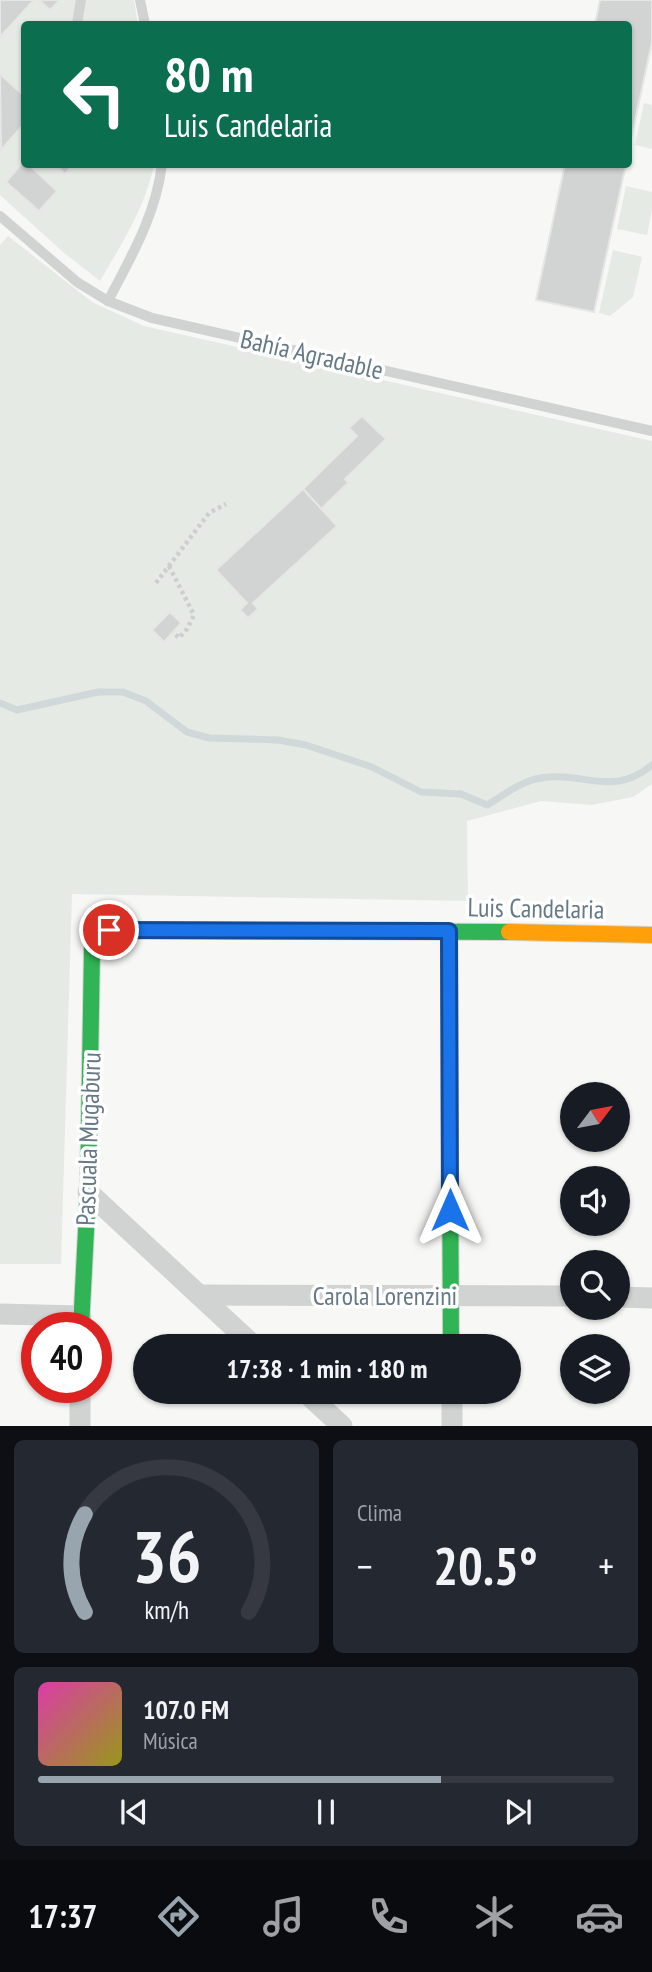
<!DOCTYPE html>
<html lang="es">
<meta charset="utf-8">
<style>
:root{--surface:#171b24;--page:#242831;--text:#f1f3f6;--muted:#9ea1a6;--line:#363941;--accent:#99a5ae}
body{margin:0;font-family:"PT Sans Narrow",sans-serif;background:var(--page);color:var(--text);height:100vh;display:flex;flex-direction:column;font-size:26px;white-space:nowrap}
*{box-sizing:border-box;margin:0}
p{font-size:23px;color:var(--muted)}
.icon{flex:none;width:38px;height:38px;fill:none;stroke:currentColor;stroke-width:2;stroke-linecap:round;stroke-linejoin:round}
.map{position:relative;height:1426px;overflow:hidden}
.details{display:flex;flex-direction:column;gap:14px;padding:14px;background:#0d0f14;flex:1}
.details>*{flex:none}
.hud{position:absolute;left:21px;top:21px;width:611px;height:147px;border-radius:7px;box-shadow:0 2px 5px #0004;background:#0b6e4f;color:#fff;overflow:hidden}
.needle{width:46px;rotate:58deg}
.fabs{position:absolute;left:560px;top:1082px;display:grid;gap:14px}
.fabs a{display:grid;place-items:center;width:70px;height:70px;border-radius:50%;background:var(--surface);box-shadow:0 2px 5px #0004;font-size:35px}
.speed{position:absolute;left:21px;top:1312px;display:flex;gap:14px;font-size:35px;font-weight:700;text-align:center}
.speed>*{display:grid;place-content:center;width:91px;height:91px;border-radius:50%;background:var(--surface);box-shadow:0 2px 5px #0004;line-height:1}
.speed .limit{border:10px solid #d22;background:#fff;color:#111}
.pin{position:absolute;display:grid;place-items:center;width:60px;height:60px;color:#fff;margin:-30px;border:4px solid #fff;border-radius:50%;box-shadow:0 2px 7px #0007}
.me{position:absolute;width:77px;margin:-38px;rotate:0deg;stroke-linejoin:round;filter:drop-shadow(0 0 5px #0008)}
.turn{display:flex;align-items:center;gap:24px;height:147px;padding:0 28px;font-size:32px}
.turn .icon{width:91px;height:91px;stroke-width:2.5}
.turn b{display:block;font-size:49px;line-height:60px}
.big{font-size:52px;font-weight:700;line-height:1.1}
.details .card{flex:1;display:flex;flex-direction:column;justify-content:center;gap:10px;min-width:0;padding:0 24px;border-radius:10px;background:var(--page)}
.details .dial{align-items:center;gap:0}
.dial svg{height:182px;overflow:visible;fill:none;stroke:var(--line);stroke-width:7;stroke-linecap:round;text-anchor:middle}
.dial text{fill:var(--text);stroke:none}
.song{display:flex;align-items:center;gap:21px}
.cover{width:84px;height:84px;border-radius:10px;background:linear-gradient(135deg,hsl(320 70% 55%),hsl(60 70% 35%))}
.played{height:7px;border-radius:4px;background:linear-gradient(90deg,var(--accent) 70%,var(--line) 70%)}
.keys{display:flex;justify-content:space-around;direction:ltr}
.heat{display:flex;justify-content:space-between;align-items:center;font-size:38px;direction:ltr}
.details .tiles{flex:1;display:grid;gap:14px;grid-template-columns:1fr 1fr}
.card:last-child{grid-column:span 2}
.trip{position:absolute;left:133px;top:1334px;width:388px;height:70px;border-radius:35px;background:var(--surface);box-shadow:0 2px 5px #0004;font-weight:700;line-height:70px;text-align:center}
.tabs{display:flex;height:112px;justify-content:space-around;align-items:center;background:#090b0e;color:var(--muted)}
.tabs .icon{width:49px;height:49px}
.tabs .selected{color:var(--accent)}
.tabs b{font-size:32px;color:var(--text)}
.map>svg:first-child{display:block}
.green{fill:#e6eae4}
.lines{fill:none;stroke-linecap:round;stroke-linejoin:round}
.stream{stroke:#d0d8da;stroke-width:7}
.building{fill:#d2d3d3;stroke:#e6e6e6;stroke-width:2}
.fast-casing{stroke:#d3d5d5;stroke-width:18}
.slow-casing{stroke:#d3d5d5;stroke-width:18}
.jam-casing{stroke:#d3d5d5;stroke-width:18}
.path{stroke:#cdcecf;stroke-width:4.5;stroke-dasharray:3.5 3.5;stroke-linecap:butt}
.lane{stroke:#d1d2d2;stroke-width:10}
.street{stroke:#d1d2d2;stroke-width:21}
.fast{stroke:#30b455;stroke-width:16}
.slow{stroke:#ff9f0a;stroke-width:16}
.jam{stroke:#e5322d;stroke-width:16}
.route-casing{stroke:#114b97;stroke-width:18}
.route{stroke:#1a73e8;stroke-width:12}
.labels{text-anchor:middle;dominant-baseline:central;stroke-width:7;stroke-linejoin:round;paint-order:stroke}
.street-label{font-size:26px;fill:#667987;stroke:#fff}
</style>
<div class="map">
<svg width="652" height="1426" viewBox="0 0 652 1426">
<rect width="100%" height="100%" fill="#f7f7f6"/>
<!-- green -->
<g class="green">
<path d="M0 0H134L138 24H24V164L154 165C145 208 122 243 100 281L63 252 0 195Z"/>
<polygon points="644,103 652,105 652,149 635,145"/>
<polygon points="626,186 652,192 652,210 647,235 617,229"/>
<polygon points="8,236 92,302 144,326 652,441 652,784 633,797 592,805 541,801 467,821 468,901 72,894 61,1264 0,1264 0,245"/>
<polygon points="613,250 642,257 633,297 610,316 599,313"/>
</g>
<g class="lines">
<!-- stream -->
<path class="stream" d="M0 703 17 710 98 692H123L146 701 187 732 209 738 278 740 306 745 372 767 421 792 461 794 487 805C504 795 521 781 541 778 583 771 613 798 652 765"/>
</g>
<!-- building -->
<g class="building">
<polygon points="0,0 34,0 0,37"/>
<polygon points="39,0 60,0 50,10"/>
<polygon points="600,0 652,0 652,42 628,153 628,24 595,24"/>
<polygon points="0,74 24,96 24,124 1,150"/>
<polygon points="24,161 24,164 28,164 57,191 39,211 6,182"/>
<polygon points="55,164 74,164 65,174"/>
<polygon points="565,164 626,164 594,312 536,300"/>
<polygon points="362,416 386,439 345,479 348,483 321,509 303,489 357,436 349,428"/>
<polygon points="303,489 337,526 253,603 258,609 248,618 240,610 247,603 216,570"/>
<polygon points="170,612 181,623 164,642 152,630"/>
</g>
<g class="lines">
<!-- fast casing -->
<g class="fast-casing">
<g id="fast">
<polyline points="450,1156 451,1346"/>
<polyline points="81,1328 88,1192 92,949 98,938 109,930 509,932"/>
</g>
</g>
<!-- slow casing -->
<g class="slow-casing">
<polyline id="slow" points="509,932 652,935"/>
</g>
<!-- jam casing -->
<g class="jam-casing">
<polyline id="jam" points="449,931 450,1156"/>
</g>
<!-- path -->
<g class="path">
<polyline points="169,566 194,615 187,629 179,638 173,632"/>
<polyline points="156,583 209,513 226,504"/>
</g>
<!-- lane -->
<g class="lane">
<polyline points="140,0 145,24"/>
<polyline points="77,24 81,0"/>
<polyline points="0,216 77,282 108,301 152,318 652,431"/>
<path d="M108 301C131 257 156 215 162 164"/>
</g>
<!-- street -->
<g class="street">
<polyline points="88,1192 254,1346"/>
<polyline points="199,1295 572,1296"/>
<polyline points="618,1297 652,1298"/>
<polyline points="0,1314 81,1316"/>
<polyline points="304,1391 342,1426"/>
<polyline points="452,1391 452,1426"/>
<polyline points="80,1426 80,1388"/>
</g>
<!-- fast -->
<use href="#fast" class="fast"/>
<!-- slow -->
<use href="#slow" class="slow"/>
<!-- jam -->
<use href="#jam" class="jam"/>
</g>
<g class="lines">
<!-- route casing -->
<g class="route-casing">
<polyline id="route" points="109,930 449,931 450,1210"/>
</g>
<!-- route -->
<use href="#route" class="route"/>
</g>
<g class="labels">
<!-- street labels -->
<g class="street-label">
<text transform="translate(312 354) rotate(13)">Bahía Agradable</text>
<text transform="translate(536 908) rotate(1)">Luis Candelaria</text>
<text transform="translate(88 1139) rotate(-88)">Pascuala Mugaburu</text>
<text x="385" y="1295">Carola Lorenzini</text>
</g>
</g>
</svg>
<div class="fabs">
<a><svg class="needle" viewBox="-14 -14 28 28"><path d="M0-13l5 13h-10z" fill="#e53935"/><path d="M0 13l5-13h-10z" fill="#9ea1a6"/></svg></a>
<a><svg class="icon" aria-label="sound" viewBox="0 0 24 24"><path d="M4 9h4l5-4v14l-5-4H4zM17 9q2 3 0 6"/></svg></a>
<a><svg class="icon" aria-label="search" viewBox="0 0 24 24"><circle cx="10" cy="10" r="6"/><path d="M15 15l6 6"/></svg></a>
<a><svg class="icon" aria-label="layers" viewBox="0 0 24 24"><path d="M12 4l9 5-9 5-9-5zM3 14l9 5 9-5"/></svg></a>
</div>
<div class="speed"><div class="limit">40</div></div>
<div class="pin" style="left:109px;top:930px;background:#d93025"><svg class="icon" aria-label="arrive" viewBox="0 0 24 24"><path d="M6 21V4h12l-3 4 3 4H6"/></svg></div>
<svg class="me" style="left:450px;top:1210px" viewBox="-20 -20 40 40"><path d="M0-17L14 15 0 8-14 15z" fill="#1a73e8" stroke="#fff" stroke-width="4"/></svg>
<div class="trip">17:38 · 1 min · 180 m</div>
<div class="hud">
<div class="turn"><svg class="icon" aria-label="left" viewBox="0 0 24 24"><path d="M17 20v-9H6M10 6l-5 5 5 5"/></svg><div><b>80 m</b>Luis Candelaria</div></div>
</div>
</div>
<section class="details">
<div class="tiles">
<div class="card dial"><svg viewBox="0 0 100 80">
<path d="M14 69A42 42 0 1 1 86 69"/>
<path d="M14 69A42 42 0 0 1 14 26" stroke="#99a5ae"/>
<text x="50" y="56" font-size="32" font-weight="700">36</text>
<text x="50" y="72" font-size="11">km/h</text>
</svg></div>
<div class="card"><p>Clima</p>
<div class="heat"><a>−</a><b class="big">20.5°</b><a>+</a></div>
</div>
<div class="card">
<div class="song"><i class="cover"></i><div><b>107.0 FM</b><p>Música</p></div></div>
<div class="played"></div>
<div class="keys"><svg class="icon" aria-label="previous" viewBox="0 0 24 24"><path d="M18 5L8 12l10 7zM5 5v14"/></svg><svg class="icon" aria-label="pause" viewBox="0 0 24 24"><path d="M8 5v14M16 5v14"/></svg><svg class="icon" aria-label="next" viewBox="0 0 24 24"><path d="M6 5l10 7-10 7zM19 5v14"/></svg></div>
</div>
</div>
</section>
<nav class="tabs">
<b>17:37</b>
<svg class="icon selected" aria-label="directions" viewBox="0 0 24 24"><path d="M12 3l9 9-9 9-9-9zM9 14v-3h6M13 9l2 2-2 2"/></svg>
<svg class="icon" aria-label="music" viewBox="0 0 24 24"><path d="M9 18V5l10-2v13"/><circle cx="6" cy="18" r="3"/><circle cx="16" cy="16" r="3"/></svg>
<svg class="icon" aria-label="phone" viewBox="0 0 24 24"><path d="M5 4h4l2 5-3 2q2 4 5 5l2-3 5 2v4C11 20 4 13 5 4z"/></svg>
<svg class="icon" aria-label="climate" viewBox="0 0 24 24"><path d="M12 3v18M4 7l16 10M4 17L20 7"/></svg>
<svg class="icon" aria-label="car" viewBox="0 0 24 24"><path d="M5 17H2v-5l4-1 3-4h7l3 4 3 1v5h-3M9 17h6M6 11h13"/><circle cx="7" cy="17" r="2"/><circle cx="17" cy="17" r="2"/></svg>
</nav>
